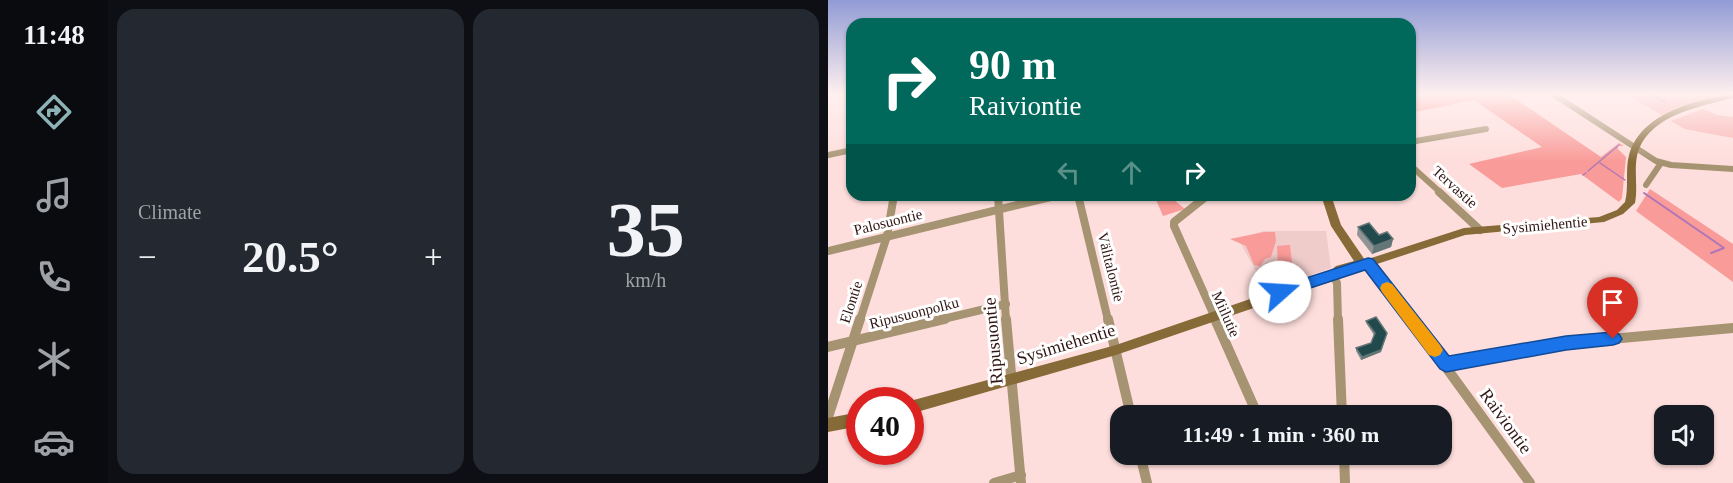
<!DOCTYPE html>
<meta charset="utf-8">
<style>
:root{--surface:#171b24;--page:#242831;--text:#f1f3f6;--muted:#9ea1a6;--accent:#8cb2b6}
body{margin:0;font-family:"Times New Roman",serif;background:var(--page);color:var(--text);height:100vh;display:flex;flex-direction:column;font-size:22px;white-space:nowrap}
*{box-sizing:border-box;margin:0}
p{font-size:20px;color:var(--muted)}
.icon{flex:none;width:33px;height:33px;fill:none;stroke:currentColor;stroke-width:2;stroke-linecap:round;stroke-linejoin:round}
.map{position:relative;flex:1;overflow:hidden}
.side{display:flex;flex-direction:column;gap:9px;padding:9px;background:#0d0f14;width:720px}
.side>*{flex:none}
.banner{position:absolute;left:18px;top:18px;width:570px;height:183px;border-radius:18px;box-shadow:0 2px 4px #0004;background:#00695c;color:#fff;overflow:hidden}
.tools{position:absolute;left:826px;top:405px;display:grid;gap:12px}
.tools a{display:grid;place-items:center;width:60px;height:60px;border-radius:12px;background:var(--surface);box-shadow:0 2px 4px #0004;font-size:30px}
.speed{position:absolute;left:18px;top:387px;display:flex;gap:12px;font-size:30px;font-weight:700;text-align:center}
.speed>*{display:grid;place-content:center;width:78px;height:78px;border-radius:50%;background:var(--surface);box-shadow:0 2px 4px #0004;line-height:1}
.speed .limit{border:9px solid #d22;background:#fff;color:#111}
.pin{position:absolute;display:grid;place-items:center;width:51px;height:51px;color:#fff;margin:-62px -26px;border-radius:50% 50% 50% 0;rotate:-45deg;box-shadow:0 0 6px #0007}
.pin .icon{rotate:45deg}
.me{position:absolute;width:66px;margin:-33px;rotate:71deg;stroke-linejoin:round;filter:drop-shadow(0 0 4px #0008)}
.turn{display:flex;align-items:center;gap:21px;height:126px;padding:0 24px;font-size:27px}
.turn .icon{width:78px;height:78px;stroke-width:2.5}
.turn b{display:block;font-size:42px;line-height:51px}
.lanes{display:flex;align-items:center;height:57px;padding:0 24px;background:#0003;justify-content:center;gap:30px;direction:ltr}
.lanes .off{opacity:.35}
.big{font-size:45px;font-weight:600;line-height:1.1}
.side .tile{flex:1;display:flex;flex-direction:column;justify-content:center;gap:9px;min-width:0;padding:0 21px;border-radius:18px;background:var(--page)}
.side .dial{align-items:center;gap:0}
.dial b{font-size:78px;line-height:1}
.heat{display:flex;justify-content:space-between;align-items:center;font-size:33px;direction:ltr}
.side .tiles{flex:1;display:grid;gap:9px;grid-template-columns:repeat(2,1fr)}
.trip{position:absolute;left:282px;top:405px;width:342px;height:60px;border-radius:18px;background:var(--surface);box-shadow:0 2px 4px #0004;font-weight:600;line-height:60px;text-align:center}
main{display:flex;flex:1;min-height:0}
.menu{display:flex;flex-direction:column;width:108px;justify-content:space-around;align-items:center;background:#090b0e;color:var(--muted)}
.menu .icon{width:42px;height:42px}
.menu .active{color:var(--accent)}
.menu b{font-size:27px;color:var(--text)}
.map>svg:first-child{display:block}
.built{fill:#efccca}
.green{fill:#f8b3b1}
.forest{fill:#f99b98}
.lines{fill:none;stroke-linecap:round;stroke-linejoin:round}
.stream-far1{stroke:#ae76b8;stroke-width:1.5}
.stream{stroke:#ae76b8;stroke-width:2}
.street-far2{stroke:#a69372;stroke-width:6}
.street-far1{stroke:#a69372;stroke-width:8}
.street{stroke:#a69372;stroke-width:10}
.secondary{fill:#866a37;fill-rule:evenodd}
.wall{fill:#909494}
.shaded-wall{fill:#647678}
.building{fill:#224a4d;stroke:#647678;stroke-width:1.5}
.route{fill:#1a73e8;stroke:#114b97;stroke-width:1.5}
.slow{fill:#f59e0b}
.labels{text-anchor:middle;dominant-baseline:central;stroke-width:6;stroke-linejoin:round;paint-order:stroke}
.street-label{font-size:15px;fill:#301514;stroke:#fff}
.near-street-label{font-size:18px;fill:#301514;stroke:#fff}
</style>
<main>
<nav class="menu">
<b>11:48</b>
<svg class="icon active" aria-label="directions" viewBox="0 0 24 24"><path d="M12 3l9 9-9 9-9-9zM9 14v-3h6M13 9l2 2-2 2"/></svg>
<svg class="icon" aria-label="music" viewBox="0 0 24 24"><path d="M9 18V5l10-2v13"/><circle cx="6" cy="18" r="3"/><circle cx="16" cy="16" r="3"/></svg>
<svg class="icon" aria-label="phone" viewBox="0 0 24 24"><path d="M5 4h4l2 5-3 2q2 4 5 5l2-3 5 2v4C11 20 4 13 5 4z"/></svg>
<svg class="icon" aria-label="climate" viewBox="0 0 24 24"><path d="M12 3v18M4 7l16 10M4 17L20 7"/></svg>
<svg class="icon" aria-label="car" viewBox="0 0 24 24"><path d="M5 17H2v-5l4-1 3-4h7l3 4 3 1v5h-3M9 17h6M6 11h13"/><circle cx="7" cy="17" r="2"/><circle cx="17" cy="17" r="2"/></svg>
</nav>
<section class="side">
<div class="tiles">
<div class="tile"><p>Climate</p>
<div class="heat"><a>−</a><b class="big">20.5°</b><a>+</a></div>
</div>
<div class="tile dial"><b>35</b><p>km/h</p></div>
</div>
</section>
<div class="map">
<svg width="905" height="483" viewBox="0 0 905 483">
<rect width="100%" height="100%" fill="#fededc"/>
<!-- built -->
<polygon class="built" points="436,231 498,231 503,268 439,291 410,239"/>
<!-- green -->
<g class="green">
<polygon points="796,94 895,94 897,95 850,107 834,115"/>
<polygon points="875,109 889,115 905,117 905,138 857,129 843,121"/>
</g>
<!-- forest -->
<g class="forest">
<polygon points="582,94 680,94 773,157 791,143 796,146 790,146 790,149 798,157 794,198 791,202 753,174 674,188 641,164 714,147 646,100 582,113"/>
<polygon points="822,189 905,244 905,282 808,211"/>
<polygon points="326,195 340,195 357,209 335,216"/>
<polygon points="436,232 447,232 448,241 443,257 437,259 432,266 426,265 418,246 402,239"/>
<polygon points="460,245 462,245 464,263 450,269 449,246"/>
</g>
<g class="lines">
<!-- stream-far1 -->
<g class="stream-far1">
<polyline points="822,94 837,102"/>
<polyline points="772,163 797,180"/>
<polyline points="760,171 791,145"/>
<polyline points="755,175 758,173"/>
</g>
<!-- stream -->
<polyline class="stream" points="816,193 896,248 883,253"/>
<!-- street-far2 -->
<g class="street-far2">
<polyline points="725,94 828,161 843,165 905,169"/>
<polyline points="582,142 658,129"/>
<polyline points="0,155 24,150"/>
<polyline points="582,165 613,193"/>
<polyline points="818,185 833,163"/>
</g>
<!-- street-far1 -->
<g class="street-far1">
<polyline points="611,192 652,230"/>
<polyline points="170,195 178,320"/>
<polyline points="250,195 280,320"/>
<polyline points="380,195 346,222 346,226 388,320"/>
<polyline points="0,251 231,195"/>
<polyline points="540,263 584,320"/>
<polyline points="505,275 509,283 510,320"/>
<polyline points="32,320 59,236 66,195"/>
<polyline points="111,320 178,304"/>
</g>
<!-- street -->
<g class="street">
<polyline points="178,319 193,483"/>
<polyline points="280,319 303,416"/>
<polyline points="387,319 430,416"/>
<polyline points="510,319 514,416"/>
<polyline points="583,319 702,483"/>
<polyline points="0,347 117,319"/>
<polyline points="618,364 738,343 905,328"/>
<polyline points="0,417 32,319"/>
<polyline points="312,454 319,483"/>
<polyline points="516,454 517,483"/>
<polyline points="166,483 193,475"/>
</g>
<!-- secondary -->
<g class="secondary">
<path d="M905 94V98C871 107 819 115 809 156 806 171 810 188 807 203L795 214 776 222 637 235 540 267 519 270 516 271 518 274 516 277 288 355 82 414V401L288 345 501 272 508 266 526 261 503 226 493 195H503L513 225 537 260 636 228 771 217 789 210 797 202C801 187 797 170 801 155 813 113 867 100 905 94Z"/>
<polygon points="32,412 32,426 0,432 0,418"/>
</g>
</g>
<!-- wall -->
<g class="wall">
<polygon points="530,227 565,239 563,247 544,254 529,235"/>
<polygon points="548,317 553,352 533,360 528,351 528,348 543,343 546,335 538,323 538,321"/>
</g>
<!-- shaded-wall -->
<g class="shaded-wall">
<polygon points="359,195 359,198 354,201 353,198"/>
<polygon points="565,239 563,247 544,254 546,246"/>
<polygon points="559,333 553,352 533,360 534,357"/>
</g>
<!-- building -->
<g class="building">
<polygon points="349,195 359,195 353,198"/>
<polygon points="541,223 551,235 559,232 565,239 546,246 530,227"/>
<polygon points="548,317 559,333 553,350 534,357 528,348 543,343 547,333 538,321"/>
</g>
<!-- sky -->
<linearGradient id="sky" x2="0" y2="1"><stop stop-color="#919bd5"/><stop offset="0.58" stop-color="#fff0ef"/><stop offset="1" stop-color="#fff0ef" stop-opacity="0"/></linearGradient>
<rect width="905" height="162" fill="url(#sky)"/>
<!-- route -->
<polygon class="route" points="540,258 545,259 621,356 738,336 785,332 791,334 794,339 791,343 785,345 738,350 618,372 612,369 537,270 452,298 447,297 445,292 447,288"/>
<!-- slow -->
<polygon class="slow" points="559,282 564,284 612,345 615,350 612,355 607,357 601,355 554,292 552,288 554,284"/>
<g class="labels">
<!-- street labels -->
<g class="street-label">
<text transform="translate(627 187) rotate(42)">Tervastie</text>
<text transform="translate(60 222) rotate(-14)">Palosuontie</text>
<text transform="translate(717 225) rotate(-5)">Sysimiehentie</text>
<text transform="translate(283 267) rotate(76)">Välitalontie</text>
<text transform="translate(23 302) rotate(-72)">Elontie</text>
<text transform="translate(86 313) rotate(-14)">Ripusuonpolku</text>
<text transform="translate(398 314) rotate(66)">Miilutie</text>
</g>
<!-- near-street labels -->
<g class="near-street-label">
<text transform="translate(165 341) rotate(-95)">Ripusuontie</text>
<text transform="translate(238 344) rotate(-17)">Sysimiehentie</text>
<text transform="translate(678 421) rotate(54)">Raiviontie</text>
</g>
</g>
</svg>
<div class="tools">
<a><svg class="icon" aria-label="sound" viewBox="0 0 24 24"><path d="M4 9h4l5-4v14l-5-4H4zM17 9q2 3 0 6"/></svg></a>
</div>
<div class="speed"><div class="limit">40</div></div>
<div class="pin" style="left:785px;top:339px;background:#d93025"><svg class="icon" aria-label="arrive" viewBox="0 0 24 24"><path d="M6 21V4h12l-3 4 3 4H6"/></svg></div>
<svg class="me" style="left:452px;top:292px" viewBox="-20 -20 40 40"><circle r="19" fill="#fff"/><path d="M0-13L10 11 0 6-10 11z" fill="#1a73e8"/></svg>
<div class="trip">11:49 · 1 min · 360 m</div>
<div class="banner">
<div class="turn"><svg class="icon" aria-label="right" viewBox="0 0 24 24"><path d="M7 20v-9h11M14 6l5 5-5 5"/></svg><div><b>90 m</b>Raiviontie</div></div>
<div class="lanes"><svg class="icon off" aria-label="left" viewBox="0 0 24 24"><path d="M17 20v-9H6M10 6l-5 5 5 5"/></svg><svg class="icon off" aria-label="ahead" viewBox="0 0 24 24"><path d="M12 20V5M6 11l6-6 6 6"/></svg><svg class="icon" aria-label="right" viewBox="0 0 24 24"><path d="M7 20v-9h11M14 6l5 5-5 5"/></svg></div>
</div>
</div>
</main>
